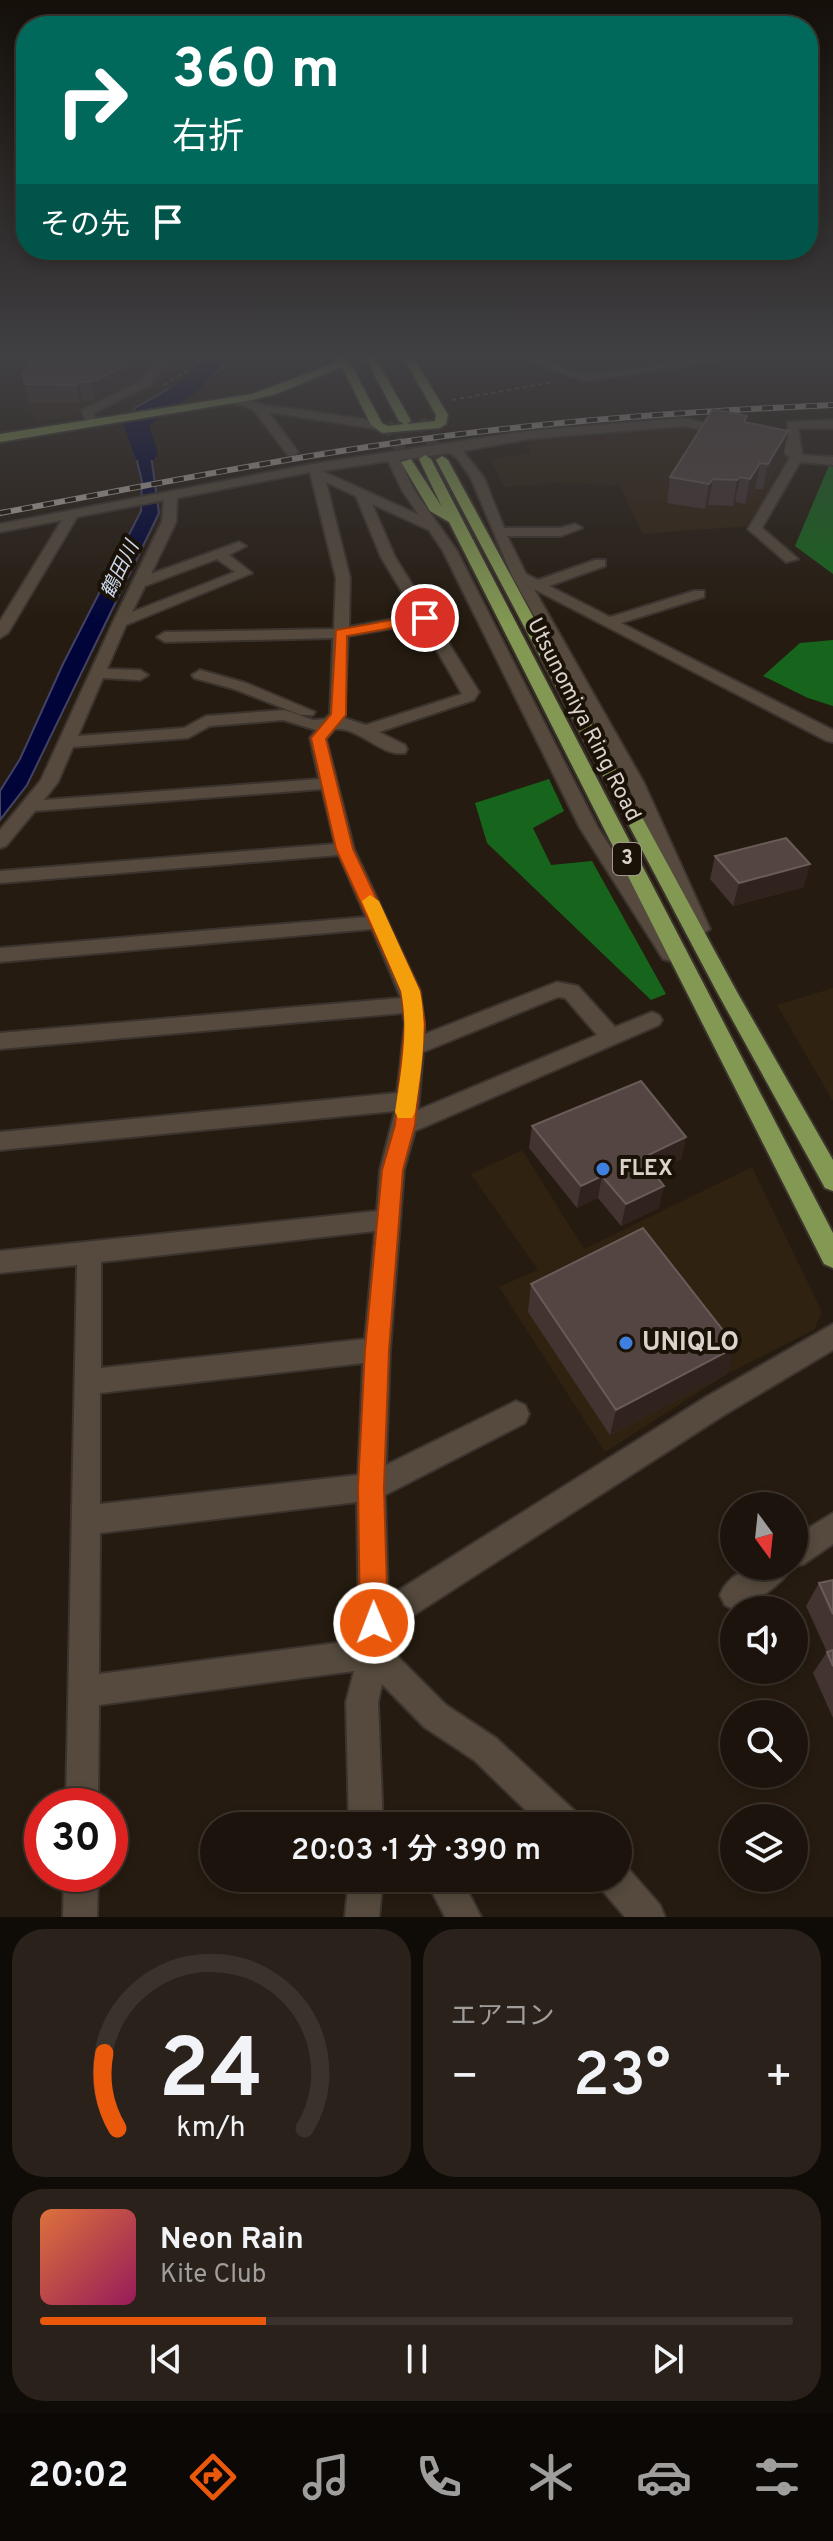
<!DOCTYPE html>
<html lang="ja">
<meta charset="utf-8">
<style>
:root{--surface:#1c140c;--page:#29211a;--text:#f1f3f6;--muted:#a09e9d;--line:#3a332d;--accent:#ea580c}
body{margin:0;font-family:Overpass,"Noto Sans JP",sans-serif;background:var(--page);color:var(--text);height:100vh;display:flex;flex-direction:column;font-size:30px;white-space:nowrap}
*{box-sizing:border-box;margin:0}
p{font-size:26px;color:var(--muted)}
.icon{flex:none;width:44px;height:44px;fill:none;stroke:currentColor;stroke-width:2;stroke-linecap:round;stroke-linejoin:round}
.map{position:relative;height:1917px;overflow:hidden}
.details{display:flex;flex-direction:column;gap:12px;padding:12px;background:#0f0b07;flex:1}
.details>*{flex:none}
.banner{position:absolute;left:16px;top:16px;width:802px;height:244px;border-radius:32px;box-shadow:0 4px 12px #0003,0 0 0 2px var(--line);background:#00695c;color:#fff;overflow:hidden}
.needle{width:52px;rotate:165deg}
.controls{position:absolute;left:720px;top:1492px;display:grid;gap:16px}
.controls a{display:grid;place-items:center;width:88px;height:88px;border-radius:50%;background:var(--surface);box-shadow:0 4px 12px #0003,0 0 0 2px var(--line);font-size:40px}
.speed{position:absolute;left:24px;top:1788px;display:flex;gap:16px;font-size:40px;font-weight:700;text-align:center}
.speed>*{display:grid;place-content:center;width:104px;height:104px;border-radius:50%;background:var(--surface);box-shadow:0 4px 12px #0003,0 0 0 2px var(--line);line-height:1}
.speed .limit{border:12px solid #d22;background:#fff;color:#111}
.pin{position:absolute;display:grid;place-items:center;width:68px;height:68px;color:#fff;margin:-34px;border:4px solid #fff;border-radius:50%;box-shadow:0 2px 8px #0007}
.me{position:absolute;width:88px;margin:-44px;rotate:359deg;stroke-linejoin:round;filter:drop-shadow(0 0 6px #0008)}
.turn{display:flex;align-items:center;gap:28px;height:168px;padding:0 24px;font-size:36px}
.turn .icon{width:104px;height:104px;stroke-width:2.5}
.turn b{display:block;font-size:56px;line-height:68px}
.then{display:flex;align-items:center;height:76px;padding:0 24px;background:#0003;gap:16px;font-size:30px}
.big{font-size:60px;font-weight:600;line-height:1.1}
.details .widget{flex:1;display:flex;flex-direction:column;justify-content:center;gap:12px;min-width:0;padding:0 28px;border-radius:32px;background:var(--page)}
.details .dial{align-items:center;gap:0}
.dial svg{height:208px;overflow:visible;fill:none;stroke:var(--line);stroke-width:7;stroke-linecap:round;text-anchor:middle}
.dial text{fill:var(--text);stroke:none}
.song{display:flex;align-items:center;gap:24px}
.cover{width:96px;height:96px;border-radius:12px;background:linear-gradient(135deg,hsl(20 70% 55%),hsl(330 70% 35%))}
.played{height:8px;border-radius:4px;background:linear-gradient(90deg,var(--accent) 30%,var(--line) 30%)}
.keys{display:flex;justify-content:space-around;direction:ltr}
.heat{display:flex;justify-content:space-between;align-items:center;font-size:44px;direction:ltr}
.details .tiles{flex:1;display:grid;gap:12px;grid-template-columns:1fr 1fr}
.widget:last-child{grid-column:span 2}
.trip{position:absolute;left:200px;top:1812px;width:432px;height:80px;border-radius:40px;background:var(--surface);box-shadow:0 4px 12px #0003,0 0 0 2px var(--line);font-weight:600;line-height:80px;text-align:center}
.tab-bar{display:flex;height:128px;justify-content:space-around;align-items:center;background:#0b0805;color:var(--muted)}
.tab-bar .icon{width:56px;height:56px}
.tab-bar .selected{color:var(--accent)}
.tab-bar b{font-size:36px;color:var(--text)}
.map>svg:first-child{display:block}
.built{fill:#302211}
.forest{fill:#17651d}
.water{fill:#000439;stroke:#414265;stroke-width:2}
.lines{fill:none;stroke-linecap:round;stroke-linejoin:round}
.river{fill:#000439;fill-rule:evenodd}
.major-tunnel{stroke:#40372c;stroke-width:12;stroke-dasharray:12 6;stroke-linecap:butt}
.minor-casing{stroke:#3b332e;stroke-width:4}
.major-casing{stroke:#3b332e;stroke-width:4}
.path{stroke:#696057;stroke-width:2;stroke-dasharray:4 4;stroke-linecap:butt}
.minor{fill:#554a3d;fill-rule:evenodd}
.major{fill:#839852;fill-rule:evenodd}
.rail-casing{stroke:#b4aca4;stroke-width:6}
.rail{stroke:#1b1207;stroke-width:4;stroke-dasharray:11;stroke-linecap:butt}
.wall{fill:#433432}
.shaded-wall{fill:#30231d}
.building{fill:#544542;stroke:#695b58;stroke-width:2}
.route{fill:#ea580c;stroke:#983908;stroke-width:2}
.slow{fill:#f59e0b}
.shop-dot{fill:#3f7fe0;stroke:#1b1207;stroke-width:3}
.labels{text-anchor:middle;dominant-baseline:central;stroke-width:8;stroke-linejoin:round;paint-order:stroke}
.far-water-label{font-size:20px;font-style:italic;fill:#cbd7ec;stroke:#1b1207}
.shield{fill:#1b1207;stroke:#a19991;stroke-width:2}
.shield-label{font-size:20px;font-weight:bold;fill:#dad3cc}
.street-label{font-size:22px;fill:#dad3cc;stroke:#1b1207}
.poi-label{font-size:22px;font-weight:bold;fill:#dad3cc;stroke:#1b1207;text-anchor:start}
.near-poi-label{font-size:26px;font-weight:bold;fill:#dad3cc;stroke:#1b1207;text-anchor:start}
</style>
<div class="map">
<svg width="833" height="1917" viewBox="0 0 833 1917">
<rect width="100%" height="100%" fill="#251b10"/>
<!-- built -->
<g class="built">
<polygon points="53,357 192,357 179,370 133,398 96,412 36,422 27,404 25,389"/>
<polygon points="682,424 776,443 790,458 747,526 642,534 620,485 554,483 504,487 491,459 531,453 526,440"/>
<polygon points="833,988 833,1101 777,1005"/>
<polygon points="522,1150 584,1249 752,1167 822,1312 814,1330 727,1374 605,1452 499,1287 538,1270 471,1174"/>
</g>
<!-- forest -->
<g class="forest">
<polygon points="830,463 833,464 833,574 795,546"/>
<polygon points="833,640 833,706 808,698 763,676 800,643"/>
<polygon points="549,779 564,811 533,828 551,865 592,861 666,994 651,1000 487,843 475,803"/>
</g>
<!-- water -->
<polygon class="water" points="216,357 230,357 219,371 164,399 140,424 152,462 159,513 27,785 0,820 0,791 20,759 63,664 141,511 142,482 128,423 135,408 179,383"/>
<g class="lines">
<!-- river -->
<polygon class="river" points="202,357 225,357 198,391 149,425 158,454 154,460 136,460 123,423 181,380"/>
<!-- major-tunnel -->
<g class="major-tunnel">
<polyline points="420,420 442,460"/>
<polyline points="387,423 407,462"/>
</g>
<!-- minor casing -->
<g class="minor-casing">
<g id="minor">
<polygon points="159,357 169,357 150,385 93,413 97,423 87,426 82,410 142,381"/>
<path d="M521 357C544 357 565 374 587 374 637 375 687 353 737 357L584 381Z"/>
<polygon points="235,397 265,405 377,421 383,425 377,429 268,412 298,452 292,456 288,455 253,409 231,402 231,398"/>
<path d="M684 418 735 431 729 435 684 426 528 439 463 451 484 478 504 528H560L575 524 582 528 561 536H507L526 574 538 580 595 560H605V566L549 586 610 617 694 591H704V597L621 623 833 730V742L827 741 534 589 644 783 710 929 700 936 690 929 627 783 512 576 471 478 457 458 450 453 400 460 414 490 457 551 598 828 680 954 670 961 663 959 580 828 443 551 429 530 372 504 395 557 479 692 474 700 379 732 405 745 407 749 405 753C381 757 360 727 335 729L326 739 354 849 420 991 425 1034 557 982 578 986 615 1027 652 1012 659 1015 662 1020 659 1025 415 1131 404 1170 390 1350 386 1465 516 1401 525 1405 529 1414 525 1423 385 1495 388 1597 706 1397 833 1324V1350L724 1415 389 1631V1648L446 1705 496 1738 578 1814 583 1826H542L474 1760 424 1727 382 1684 378 1702 383 1826H349L346 1702 354 1671 99 1705 98 1806H66L77 1265 0 1273V1251L377 1211 380 1170 395 1111 0 1150V1132L397 1093 405 1024 403 1013 0 1049V1033L401 998 372 929 0 962V948L366 917 339 855 0 883V871L335 844 322 789 35 811 6 846 0 848V830L41 780 113 622 162 522 164 500 77 517 8 633 0 638V621L62 520 0 532V524L313 464 528 431ZM388 461 402 490 419 515 322 471ZM310 472 336 578 334 629 165 632 157 637 165 642 333 638 330 714 325 719 313 720 285 710 206 716 184 728 78 736 103 678 140 680 148 675 140 670 107 669 126 625 252 573 229 555 246 546 239 542 151 574 176 522 177 498ZM326 482 356 496 381 557 416 615 349 627 350 578ZM217 559 235 572 132 612 145 586ZM421 623 462 694 366 725 344 718 348 636ZM283 720 316 730 310 738 319 779 44 800 58 782 73 747 188 738 210 726ZM558 997 565 998 597 1035 418 1110 423 1052ZM375 1231 365 1339 101 1368V1262ZM363 1363 358 1475 100 1504V1393ZM357 1502 359 1640 99 1674 100 1533Z"/>
<polygon points="833,420 833,428 798,428 802,455 833,457 833,465 800,462 762,528 798,559 786,562 748,529 790,458 776,444 755,437 761,433 784,438 788,442 788,422"/>
<polygon points="200,670 246,683 315,712 313,715 301,715 234,689 194,678 192,675"/>
<path d="M833 1513V1544L804 1564 791 1567C783 1586 753 1602 735 1610L725 1605 720 1595C733 1564 765 1566 794 1566V1537Z"/>
<polygon points="618,1863 626,1866 660,1905 665,1917 625,1917 602,1890 597,1878 618,1878"/>
<polygon points="64,1874 98,1874 97,1917 63,1917"/>
<polygon points="349,1878 383,1878 379,1917 345,1917"/>
<polygon points="425,1878 461,1878 481,1917 445,1917"/>
</g>
</g>
<!-- major casing -->
<g class="major-casing">
<g id="major">
<polygon points="337,357 347,357 382,423 388,426 404,424 399,421 365,357 375,357 411,421 407,424 435,421 436,415 403,357 413,357 448,415 446,424 440,428 382,433 371,425 342,367 276,394 252,400 0,442 0,434 252,394 333,364"/>
<polygon points="425,455 431,459 833,1233 833,1268 824,1264 449,522 430,511 401,462 411,459 442,507 419,459"/>
<polygon points="442,456 448,460 737,992 833,1160 833,1191 825,1188 717,992 436,460"/>
</g>
</g>
<!-- path -->
<g class="path">
<polyline points="164,385 196,365 201,357"/>
<polyline points="452,400 553,382"/>
</g>
<!-- minor -->
<use href="#minor" class="minor"/>
<!-- major -->
<use href="#major" class="major"/>
<!-- rail casing -->
<g class="rail-casing">
<path id="rail" d="M0 513C141 487 281 458 423 439 559 420 696 411 833 405"/>
</g>
<!-- rail -->
<use href="#rail" class="rail"/>
</g>
<!-- wall -->
<g class="wall">
<polygon points="23,372 127,385 94,401 82,400 79,403 29,402"/>
<polygon points="747,416 746,422 788,431 783,456 763,489 755,489 745,504 735,502 733,506 708,505 705,509 667,503 670,477"/>
<polygon points="715,856 804,887 733,906 710,879"/>
<polygon points="532,1126 686,1137 681,1159 654,1172 659,1208 621,1226 598,1198 577,1208 529,1148"/>
<polygon points="531,1284 727,1374 610,1435 528,1312"/>
<polygon points="833,1580 833,1718 813,1673 827,1652 806,1606 819,1583"/>
</g>
<!-- shaded-wall -->
<g class="shaded-wall">
<polygon points="132,357 146,357 127,385 94,401 91,382"/>
<polygon points="79,382 82,400 79,403 76,385"/>
<polygon points="788,431 783,456 763,489 768,464"/>
<polygon points="760,463 755,489 745,504 750,479"/>
<polygon points="740,477 735,502 733,506 737,480"/>
<polygon points="713,479 708,505 705,509 709,484"/>
<polygon points="810,864 804,887 733,906 739,883"/>
<polygon points="686,1137 681,1159 638,1180 642,1158"/>
<polygon points="602,1176 598,1198 577,1208 581,1186"/>
<polygon points="664,1186 659,1208 621,1226 626,1204"/>
<polygon points="736,1347 727,1374 610,1435 616,1410"/>
</g>
<!-- building -->
<g class="building">
<polygon points="36,357 132,357 124,367 91,382 79,382 76,385 25,384 23,372"/>
<polygon points="713,409 747,416 744,422 788,431 768,464 760,463 750,479 740,477 737,480 713,479 709,484 670,477"/>
<polygon points="786,838 810,864 739,883 715,856"/>
<polygon points="641,1081 686,1137 642,1158 664,1186 626,1204 602,1176 581,1186 532,1126"/>
<polygon points="643,1228 736,1347 616,1410 531,1284"/>
<polygon points="833,1580 833,1614 819,1583"/>
<polygon points="833,1650 833,1666 827,1652"/>
</g>
<!-- sky -->
<linearGradient id="sky" x2="0" y2="1"><stop stop-color="#140f09"/><stop offset="0.57" stop-color="#403f42"/><stop offset="1" stop-color="#403f42" stop-opacity="0"/></linearGradient>
<rect width="833" height="625" fill="url(#sky)"/>
<!-- route -->
<polygon class="route" points="425,614 432,618 430,621 347,636 346,715 326,739 353,849 420,991 425,1024 415,1125 403,1170 389,1350 384,1487 388,1623 384,1633 374,1637 364,1633 360,1623 358,1487 365,1350 382,1170 395,1125 405,1024 401,991 336,849 311,738 331,714 336,630"/>
<!-- slow -->
<path class="slow" d="M370 895 379 901 420 991C428 1031 421 1072 415 1112L412 1118H398L395 1112C401 1072 409 1031 401 991L362 901Z"/>
<!-- markers -->
<g class="shop-dot">
<circle cx="603" cy="1169" r="8"/>
<circle cx="626" cy="1343" r="8"/>
</g>
<g class="labels">
<!-- far-water labels -->
<g class="far-water-label">
<text transform="translate(121 570) rotate(-64)">鶴田川</text>
</g>
<!-- shield labels -->
<rect class="shield" x="613" y="843" width="28" height="32" rx="6"/>
<g class="shield-label">
<text x="627" y="859">3</text>
</g>
<!-- street labels -->
<g class="street-label">
<text transform="translate(583 720) rotate(63)">Utsunomiya Ring Road</text>
</g>
<!-- poi labels -->
<g class="poi-label">
<text x="619" y="1169">FLEX</text>
</g>
<!-- near-poi labels -->
<g class="near-poi-label">
<text x="642" y="1343">UNIQLO</text>
</g>
</g>
</svg>
<div class="controls">
<a><svg class="needle" viewBox="-14 -14 28 28"><path d="M0-13l5 13h-10z" fill="#e53935"/><path d="M0 13l5-13h-10z" fill="#a09e9d"/></svg></a>
<a><svg class="icon" aria-label="sound" viewBox="0 0 24 24"><path d="M4 9h4l5-4v14l-5-4H4zM17 9q2 3 0 6"/></svg></a>
<a><svg class="icon" aria-label="search" viewBox="0 0 24 24"><circle cx="10" cy="10" r="6"/><path d="M15 15l6 6"/></svg></a>
<a><svg class="icon" aria-label="layers" viewBox="0 0 24 24"><path d="M12 4l9 5-9 5-9-5zM3 14l9 5 9-5"/></svg></a>
</div>
<div class="speed"><div class="limit">30</div></div>
<div class="pin" style="left:425px;top:618px;background:#d93025"><svg class="icon" aria-label="arrive" viewBox="0 0 24 24"><path d="M6 21V4h12l-3 4 3 4H6"/></svg></div>
<svg class="me" style="left:374px;top:1623px" viewBox="-20 -20 40 40"><circle r="17" fill="#ea580c" stroke="#fff" stroke-width="3"/><path d="M0-11L8 9 0 5-8 9z" fill="#fff"/></svg>
<div class="trip">20:03 · 1 分 · 390 m</div>
<div class="banner">
<div class="turn"><svg class="icon" aria-label="right" viewBox="0 0 24 24"><path d="M7 20v-9h11M14 6l5 5-5 5"/></svg><div><b>360 m</b>右折</div></div>
<div class="then">その先<svg class="icon" aria-label="arrive" viewBox="0 0 24 24"><path d="M6 21V4h12l-3 4 3 4H6"/></svg></div>
</div>
</div>
<section class="details">
<div class="tiles">
<div class="widget dial"><svg viewBox="0 0 100 80">
<path d="M14 69A42 42 0 1 1 86 69"/>
<path d="M14 69A42 42 0 0 1 9 40" stroke="#ea580c"/>
<text x="50" y="56" font-size="32" font-weight="700">24</text>
<text x="50" y="72" font-size="11">km/h</text>
</svg></div>
<div class="widget"><p>エアコン</p>
<div class="heat"><a>−</a><b class="big">23°</b><a>+</a></div>
</div>
<div class="widget">
<div class="song"><i class="cover"></i><div><b>Neon Rain</b><p>Kite Club</p></div></div>
<div class="played"></div>
<div class="keys"><svg class="icon" aria-label="previous" viewBox="0 0 24 24"><path d="M18 5L8 12l10 7zM5 5v14"/></svg><svg class="icon" aria-label="pause" viewBox="0 0 24 24"><path d="M8 5v14M16 5v14"/></svg><svg class="icon" aria-label="next" viewBox="0 0 24 24"><path d="M6 5l10 7-10 7zM19 5v14"/></svg></div>
</div>
</div>
</section>
<nav class="tab-bar">
<b>20:02</b>
<svg class="icon selected" aria-label="directions" viewBox="0 0 24 24"><path d="M12 3l9 9-9 9-9-9zM9 14v-3h6M13 9l2 2-2 2"/></svg>
<svg class="icon" aria-label="music" viewBox="0 0 24 24"><path d="M9 18V5l10-2v13"/><circle cx="6" cy="18" r="3"/><circle cx="16" cy="16" r="3"/></svg>
<svg class="icon" aria-label="phone" viewBox="0 0 24 24"><path d="M5 4h4l2 5-3 2q2 4 5 5l2-3 5 2v4C11 20 4 13 5 4z"/></svg>
<svg class="icon" aria-label="climate" viewBox="0 0 24 24"><path d="M12 3v18M4 7l16 10M4 17L20 7"/></svg>
<svg class="icon" aria-label="car" viewBox="0 0 24 24"><path d="M5 17H2v-5l4-1 3-4h7l3 4 3 1v5h-3M9 17h6M6 11h13"/><circle cx="7" cy="17" r="2"/><circle cx="17" cy="17" r="2"/></svg>
<svg class="icon" aria-label="filters" viewBox="0 0 24 24"><path d="M4 7h16M4 17h16"/><circle cx="9" cy="7" r="2"/><circle cx="15" cy="17" r="2"/></svg>
</nav>
